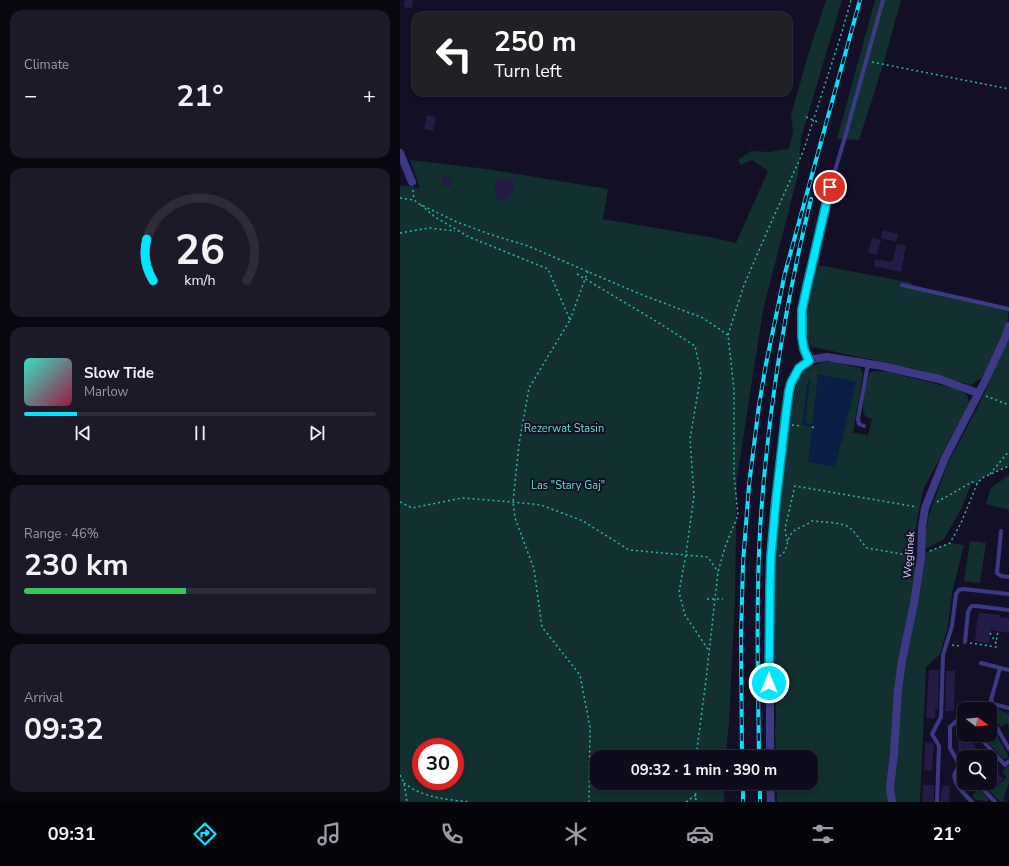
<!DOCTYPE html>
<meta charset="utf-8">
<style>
:root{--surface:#0e0b1c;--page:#1c1929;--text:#f1f3f6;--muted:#9b9ba3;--line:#2e2b3b;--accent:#00e5ff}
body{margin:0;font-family:"Nunito Sans",sans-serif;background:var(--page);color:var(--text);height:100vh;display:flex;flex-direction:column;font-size:15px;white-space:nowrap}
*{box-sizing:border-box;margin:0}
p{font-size:13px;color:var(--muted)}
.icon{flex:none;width:22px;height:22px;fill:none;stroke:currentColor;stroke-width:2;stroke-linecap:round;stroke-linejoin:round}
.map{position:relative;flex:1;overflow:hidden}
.details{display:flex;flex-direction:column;gap:10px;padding:10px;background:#08060f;width:400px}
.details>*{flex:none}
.banner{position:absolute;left:12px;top:12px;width:380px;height:84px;border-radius:12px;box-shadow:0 2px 6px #0003,0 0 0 1px var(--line);background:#202124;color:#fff;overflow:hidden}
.needle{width:26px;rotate:106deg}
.controls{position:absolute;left:557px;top:702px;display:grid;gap:8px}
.controls a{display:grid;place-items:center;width:40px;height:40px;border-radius:8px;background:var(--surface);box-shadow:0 2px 6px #0003,0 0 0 1px var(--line);font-size:20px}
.speed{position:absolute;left:12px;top:738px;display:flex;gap:8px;font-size:20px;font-weight:700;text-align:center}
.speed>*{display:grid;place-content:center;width:52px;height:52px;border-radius:50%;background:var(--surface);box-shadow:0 2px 6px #0003,0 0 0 1px var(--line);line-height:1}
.speed .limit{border:6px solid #d22;background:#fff;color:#111}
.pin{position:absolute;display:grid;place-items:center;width:34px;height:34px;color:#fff;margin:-17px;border:2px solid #fff;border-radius:50%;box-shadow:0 1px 4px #0007}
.me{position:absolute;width:44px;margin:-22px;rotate:0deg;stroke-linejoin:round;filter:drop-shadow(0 0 3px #0008)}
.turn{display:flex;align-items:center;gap:14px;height:84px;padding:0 16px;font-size:18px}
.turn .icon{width:52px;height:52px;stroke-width:2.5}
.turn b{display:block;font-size:28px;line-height:34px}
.big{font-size:30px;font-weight:700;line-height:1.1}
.details .tile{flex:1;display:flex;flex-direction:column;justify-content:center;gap:6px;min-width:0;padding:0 14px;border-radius:12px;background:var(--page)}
.details .dial{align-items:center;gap:0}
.dial svg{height:104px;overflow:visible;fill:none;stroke:var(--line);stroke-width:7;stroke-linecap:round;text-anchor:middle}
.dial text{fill:var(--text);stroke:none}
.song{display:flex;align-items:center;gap:12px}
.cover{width:48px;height:48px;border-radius:6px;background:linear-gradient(135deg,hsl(170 70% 55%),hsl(340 70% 35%))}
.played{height:4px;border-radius:2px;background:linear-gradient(90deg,var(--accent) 15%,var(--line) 15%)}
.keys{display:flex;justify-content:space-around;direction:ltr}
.heat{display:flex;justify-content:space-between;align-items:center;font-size:22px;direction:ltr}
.charge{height:6px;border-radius:3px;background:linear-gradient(90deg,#34c759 46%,var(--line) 0)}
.trip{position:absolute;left:190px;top:750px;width:228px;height:40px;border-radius:12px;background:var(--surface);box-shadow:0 2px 6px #0003,0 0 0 1px var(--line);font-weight:700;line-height:40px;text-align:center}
.dock{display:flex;height:64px;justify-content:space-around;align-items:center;background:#06040b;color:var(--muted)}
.dock .icon{width:28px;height:28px}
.dock .on{color:var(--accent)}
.dock b{font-size:18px;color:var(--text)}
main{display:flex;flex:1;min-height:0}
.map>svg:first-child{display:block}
.green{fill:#12302f;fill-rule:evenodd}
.water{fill:#0a1f44}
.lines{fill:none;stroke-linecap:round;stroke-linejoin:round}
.stream{stroke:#0a1f44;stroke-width:2.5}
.building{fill:#241b47}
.path{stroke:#2fb8b0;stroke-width:1.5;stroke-dasharray:2 3;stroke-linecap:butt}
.lane{stroke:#3d3a85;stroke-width:4}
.street{stroke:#3d3a85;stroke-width:8}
.rail-casing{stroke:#00e5ff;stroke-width:4}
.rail{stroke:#130f26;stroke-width:2.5;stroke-dasharray:8;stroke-linecap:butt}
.route-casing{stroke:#0095a6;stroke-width:10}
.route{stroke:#00e5ff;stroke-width:7}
.labels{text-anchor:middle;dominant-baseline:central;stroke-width:4;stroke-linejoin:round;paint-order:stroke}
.park-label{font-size:11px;fill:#5fe0c0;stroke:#130f26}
.street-label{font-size:11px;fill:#d9d4ff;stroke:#130f26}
</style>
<main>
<section class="details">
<div class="tile"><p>Climate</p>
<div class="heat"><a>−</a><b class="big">21°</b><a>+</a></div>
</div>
<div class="tile dial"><svg viewBox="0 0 100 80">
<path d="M14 69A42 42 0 1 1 86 69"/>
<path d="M14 69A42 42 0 0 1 9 37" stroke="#00e5ff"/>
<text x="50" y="56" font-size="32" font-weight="700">26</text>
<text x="50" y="72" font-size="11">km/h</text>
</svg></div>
<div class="tile">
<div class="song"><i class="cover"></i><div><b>Slow Tide</b><p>Marlow</p></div></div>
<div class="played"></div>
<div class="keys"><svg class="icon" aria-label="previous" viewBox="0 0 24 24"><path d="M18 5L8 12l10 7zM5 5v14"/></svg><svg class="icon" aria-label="pause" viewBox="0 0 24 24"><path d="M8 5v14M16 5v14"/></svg><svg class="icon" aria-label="next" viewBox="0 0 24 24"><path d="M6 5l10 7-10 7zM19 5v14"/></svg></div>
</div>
<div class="tile"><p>Range · 46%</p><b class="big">230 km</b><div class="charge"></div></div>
<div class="tile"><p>Arrival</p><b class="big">09:32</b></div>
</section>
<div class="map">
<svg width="609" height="802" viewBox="0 0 609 802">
<rect width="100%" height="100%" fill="#130f26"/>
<!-- green -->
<g class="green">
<path d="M426 0H442L401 138 398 175 363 310 337 478V465L335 601 329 721 326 757H197V783H324V802H0V186H8L20 188 10 160 87 169 208 189 203 219 309 237 336 243 368 171 352 160 341 165 338 160 351 151 369 152 389 149 393 131 391 115 408 55ZM21 747H55V781H21Z"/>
<polygon points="475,0 501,0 483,65 459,140 437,139"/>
<polygon points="419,265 512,283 510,287 609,309 607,325 583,377 571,385 520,370 413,347 410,344 405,330 413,283"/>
<polygon points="609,339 609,466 582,478 577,484 572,482 561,509 544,539 523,550 529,514 548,463 579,405"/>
<path d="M424 362H434L460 368 462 371 463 375 453 433 468 435 472 419C468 418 466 417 464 414 461 408 466 382 469 375 470 372 471 372 473 371L489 372 556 389C564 393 568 392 569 403L523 490 517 520 512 556 521 558V554L550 543 564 545 552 593 548 626 540 654 526 667 520 802H377L376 783H411V757H376L375 731 376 718 374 580 377 527 389 428 397 381 403 373 410 368 413 365Z"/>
<polygon points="609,475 609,510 586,504 591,488"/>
<polygon points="570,541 586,543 580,583 564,581"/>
<path d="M585 703C590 705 595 707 599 709 602 711 605 712 609 714V727L607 723 601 727 590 711V709H588L585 704Z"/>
<polygon points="593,733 595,733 596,734 608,755 608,757 606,759 603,759 586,740 586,738"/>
<polygon points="609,765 609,782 603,800 608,802 599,801 584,785 586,783 588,783 594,789 607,777 602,772"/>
<polygon points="568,783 573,783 588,799 588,800 587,801 576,800 572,796 576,792"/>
</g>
<!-- water -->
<polygon class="water" points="418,374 456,382 435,467 408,462"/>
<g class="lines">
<!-- stream -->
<g class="stream">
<polyline points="403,424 412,425"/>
<polyline points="404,424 408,385 410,380"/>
</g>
</g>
<!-- building -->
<g class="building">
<polygon points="5,0 13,0 12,8 4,7"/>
<polygon points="27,115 36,117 33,131 24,129"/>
<polygon points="42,177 52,178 51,186 42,185"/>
<polygon points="97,178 115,182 112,196 108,195 107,201 96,199 97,193 94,192"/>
<polygon points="483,230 498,234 496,242 481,238"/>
<polygon points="472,238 481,240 477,255 468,252"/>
<polygon points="497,244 506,246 501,272 474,266 475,259 492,262"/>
<polygon points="579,613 600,615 600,617 609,618 609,633 591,630 589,643 575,641 577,621 578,621"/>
<polygon points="529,670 539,670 538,710 535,710 535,718 526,718"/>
<polygon points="546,671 555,671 554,711 545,711"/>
<polygon points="558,735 573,735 569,739 575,745 574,746 584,757 564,757 558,750"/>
<polygon points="525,742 533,743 534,744 532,771 524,770"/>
<polygon points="590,764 603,779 596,786 594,783 590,786"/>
<polygon points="523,785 534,785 534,802 522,802"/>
<polygon points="542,785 550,786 549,802 540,802"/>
</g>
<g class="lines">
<!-- path -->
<g class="path">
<polyline points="472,62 609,89"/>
<polyline points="406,117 420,123"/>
<polyline points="13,190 14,200"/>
<polyline points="0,198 14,200 19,204 57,222 89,234 128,246 240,294 303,318 328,335 334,389 334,475 338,515 325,547 318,572 306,680 296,757"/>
<polyline points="21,205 35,217 69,237 148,269 170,320 129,388 119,444 113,502 115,518 134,569 142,627 180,675 190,727 189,802"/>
<polyline points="0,233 29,228 55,231"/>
<polyline points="177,274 259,323 295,346 301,374 290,439 294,496 286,554 279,592 285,615 309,651"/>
<polyline points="170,320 188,271"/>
<polyline points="328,335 344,285 370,225 403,152 442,32 451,0"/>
<polyline points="586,396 609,405"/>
<polyline points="392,425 400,426"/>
<polyline points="412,427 417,428"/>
<polyline points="590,474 609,451"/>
<polyline points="0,502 12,508 62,498 113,502 141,505 183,521 229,550 308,557 318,572"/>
<polyline points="537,502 572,482 577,484"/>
<polyline points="387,541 385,528 395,486 517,507"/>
<polyline points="530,551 550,543 561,523 577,484 582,478 609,466"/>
<path d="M379 556C388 553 386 541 391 534 395 528 406 526 412 521 422 522 443 522 450 528 456 533 461 542 467 548L513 556"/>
<polyline points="307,599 323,599"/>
<polyline points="590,633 596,643 598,631"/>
<polyline points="570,643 596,647 596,643"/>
<polyline points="552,645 560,646"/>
<polyline points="570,709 581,703 583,704 587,709"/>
<polyline points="590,713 595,721"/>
<polyline points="0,775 4,783 7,802"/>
<path d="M4 783C8 786 13 789 17 791 34 799 53 800 70 802"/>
<polyline points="295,783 296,802"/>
<polyline points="286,802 296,795"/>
</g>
<!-- lane -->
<g class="lane">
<polyline points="502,285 609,309"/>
<polyline points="409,361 404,349 402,337 402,311 406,291 430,187 445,137 483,0"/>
<polyline points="464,426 459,424 458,419 468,364"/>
<polyline points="601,531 597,573 601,576 609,577"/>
<polyline points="565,642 568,612 570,608 572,606 576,606 609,610"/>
<polyline points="581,663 609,670"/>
<polyline points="600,668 591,700 593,704 609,708"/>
<polyline points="564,714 550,727 550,748 560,766 564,770"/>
<polyline points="590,731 596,726 609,749"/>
<polyline points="586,735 581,739 605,765 609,761"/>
<path d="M560 766C559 768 557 769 556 771 549 781 566 795 572 802"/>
<polyline points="577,783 595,802"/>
<polyline points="537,802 539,746 532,734 541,717 543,655 552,626 556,594 559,590 563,589 609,594"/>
</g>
<!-- street -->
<g class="street">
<polyline points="0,153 12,182"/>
<polyline points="370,757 370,589 371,556 377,488 387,400 391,383 395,375 399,368 409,361 414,359 427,357 482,366 539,379 578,393"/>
<polyline points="370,783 371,802"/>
<polyline points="492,802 490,787 494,754 498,690 502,661 514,603 521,558 522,528 525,508 545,458 587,377 606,336 609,326"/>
</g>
<!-- rail casing -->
<g class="rail-casing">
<g id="rail">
<polyline points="342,757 341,636 343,563 349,485 359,405 366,364 385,273 460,0"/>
<path d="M359 757C358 682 356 606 360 530 367 419 384 308 411 199"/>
<polyline points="343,783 343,802"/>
<polyline points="360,783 360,802"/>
</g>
</g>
<!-- rail -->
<use href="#rail" class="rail"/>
</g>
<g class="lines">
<!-- route casing -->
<g class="route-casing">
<polyline id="route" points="369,683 370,589 371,556 376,500 386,413 389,391 391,383 399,368 409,361 404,349 402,337 402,310 406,291 430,187"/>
</g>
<!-- route -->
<use href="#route" class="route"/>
</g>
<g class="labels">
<!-- park labels -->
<g class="park-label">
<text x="164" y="428">Rezerwat Stasin</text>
<text x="168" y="485">Las "Stary Gaj"</text>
</g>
<!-- street labels -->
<g class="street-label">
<text transform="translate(509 555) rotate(-85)">Węglinek</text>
</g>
</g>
</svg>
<div class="controls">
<a><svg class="needle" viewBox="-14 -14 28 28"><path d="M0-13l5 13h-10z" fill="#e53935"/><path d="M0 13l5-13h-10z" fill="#9b9ba3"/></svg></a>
<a><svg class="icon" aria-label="search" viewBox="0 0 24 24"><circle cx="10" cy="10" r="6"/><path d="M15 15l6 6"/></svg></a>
</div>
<div class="speed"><div class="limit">30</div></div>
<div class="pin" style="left:430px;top:187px;background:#d93025"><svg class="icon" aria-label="arrive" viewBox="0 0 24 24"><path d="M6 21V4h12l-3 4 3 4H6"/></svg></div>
<svg class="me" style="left:369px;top:683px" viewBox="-20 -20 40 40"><circle r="17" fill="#00e5ff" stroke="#fff" stroke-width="3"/><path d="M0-11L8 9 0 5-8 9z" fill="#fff"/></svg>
<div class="trip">09:32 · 1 min · 390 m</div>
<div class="banner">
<div class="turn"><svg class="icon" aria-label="left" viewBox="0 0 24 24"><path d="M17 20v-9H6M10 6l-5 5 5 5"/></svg><div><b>250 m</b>Turn left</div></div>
</div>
</div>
</main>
<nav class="dock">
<b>09:31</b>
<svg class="icon on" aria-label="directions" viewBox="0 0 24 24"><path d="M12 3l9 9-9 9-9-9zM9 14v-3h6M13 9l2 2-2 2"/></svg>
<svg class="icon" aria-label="music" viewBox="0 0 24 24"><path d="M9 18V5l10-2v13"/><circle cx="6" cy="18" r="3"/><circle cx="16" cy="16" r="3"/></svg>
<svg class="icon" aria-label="phone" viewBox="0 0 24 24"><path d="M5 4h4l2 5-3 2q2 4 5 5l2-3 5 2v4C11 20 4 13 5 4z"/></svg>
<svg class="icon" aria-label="climate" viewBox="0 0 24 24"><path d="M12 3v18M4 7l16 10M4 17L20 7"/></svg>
<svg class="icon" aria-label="car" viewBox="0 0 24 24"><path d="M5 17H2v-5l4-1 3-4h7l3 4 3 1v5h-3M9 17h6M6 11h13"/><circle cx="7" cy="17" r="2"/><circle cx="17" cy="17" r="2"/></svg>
<svg class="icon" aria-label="filters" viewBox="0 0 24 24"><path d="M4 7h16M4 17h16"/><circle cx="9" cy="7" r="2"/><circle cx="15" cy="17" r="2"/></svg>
<b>21°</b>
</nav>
